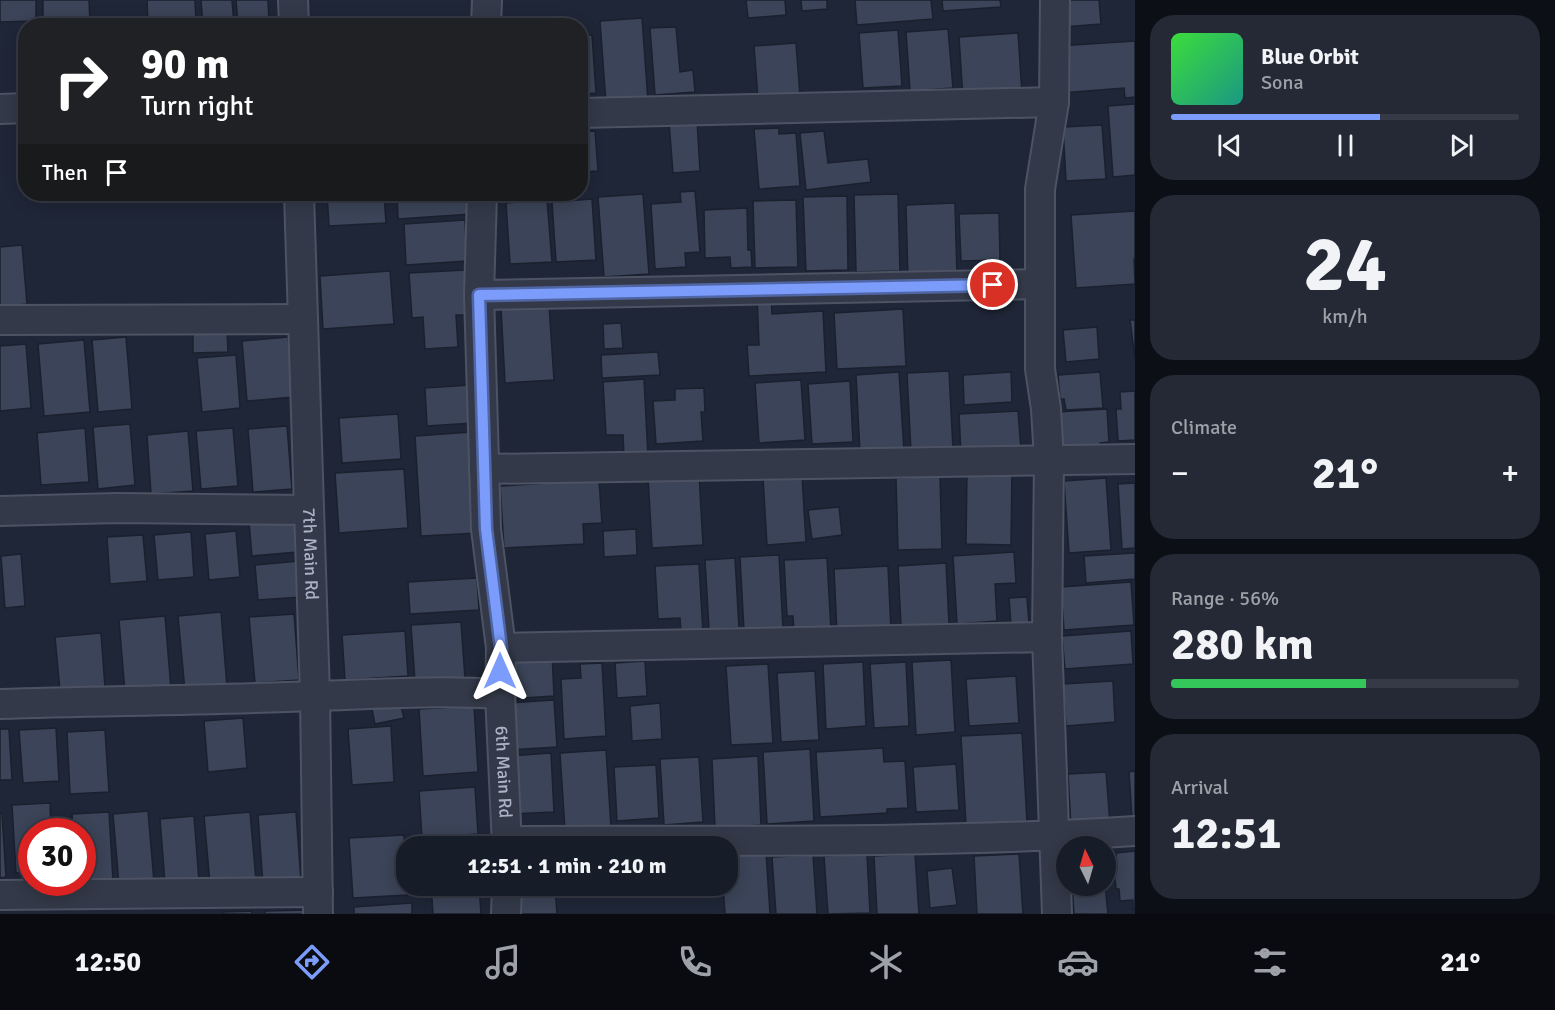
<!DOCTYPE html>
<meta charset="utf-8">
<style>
:root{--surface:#171c29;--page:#242935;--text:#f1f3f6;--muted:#9ea1a8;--line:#363a46;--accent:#7b9cfb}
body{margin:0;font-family:Signika,sans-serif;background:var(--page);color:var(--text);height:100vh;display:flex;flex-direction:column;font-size:22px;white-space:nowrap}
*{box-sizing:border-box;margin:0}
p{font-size:20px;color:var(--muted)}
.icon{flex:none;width:33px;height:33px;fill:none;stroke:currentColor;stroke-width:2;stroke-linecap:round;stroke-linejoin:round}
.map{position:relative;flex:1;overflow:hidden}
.panel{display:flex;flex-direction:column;gap:15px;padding:15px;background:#0d0f17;width:420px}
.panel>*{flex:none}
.guide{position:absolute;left:18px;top:18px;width:570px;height:183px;border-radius:24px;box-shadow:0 3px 15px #0003,0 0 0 2px var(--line);background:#202124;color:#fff;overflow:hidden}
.needle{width:39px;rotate:355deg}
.controls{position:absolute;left:1056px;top:836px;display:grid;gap:12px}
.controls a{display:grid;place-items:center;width:60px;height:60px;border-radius:50%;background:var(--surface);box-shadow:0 3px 15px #0003,0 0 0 2px var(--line);font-size:30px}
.speed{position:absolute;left:18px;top:818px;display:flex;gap:12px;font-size:30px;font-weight:700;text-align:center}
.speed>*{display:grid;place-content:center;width:78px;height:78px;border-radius:50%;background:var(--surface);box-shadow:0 3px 15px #0003,0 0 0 2px var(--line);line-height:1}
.speed .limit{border:9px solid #d22;background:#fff;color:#111}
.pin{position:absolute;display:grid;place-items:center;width:51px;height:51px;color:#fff;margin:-26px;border:3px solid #fff;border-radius:50%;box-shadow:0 2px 6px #0007}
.me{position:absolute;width:66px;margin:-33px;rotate:0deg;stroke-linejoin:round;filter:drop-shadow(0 0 4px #0008)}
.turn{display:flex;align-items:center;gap:21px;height:126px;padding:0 24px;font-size:27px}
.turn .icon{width:78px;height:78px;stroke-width:2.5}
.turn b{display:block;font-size:42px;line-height:51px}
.then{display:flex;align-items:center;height:57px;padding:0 24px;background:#0003;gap:12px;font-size:22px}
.big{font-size:45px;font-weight:700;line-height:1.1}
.panel .tile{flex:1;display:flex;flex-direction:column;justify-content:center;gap:9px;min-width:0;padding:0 21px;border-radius:24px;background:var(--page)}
.panel .dial{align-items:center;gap:0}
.dial b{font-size:78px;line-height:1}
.song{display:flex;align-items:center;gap:18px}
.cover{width:72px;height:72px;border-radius:9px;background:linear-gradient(135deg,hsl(120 70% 55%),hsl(170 70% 35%))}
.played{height:6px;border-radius:3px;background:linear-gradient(90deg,var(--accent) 60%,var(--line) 60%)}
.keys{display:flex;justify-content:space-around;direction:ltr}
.heat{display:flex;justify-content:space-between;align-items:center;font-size:33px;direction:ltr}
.charge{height:9px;border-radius:4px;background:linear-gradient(90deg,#34c759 56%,var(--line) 0)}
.trip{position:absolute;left:396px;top:836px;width:342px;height:60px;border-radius:24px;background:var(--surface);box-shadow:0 3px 15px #0003,0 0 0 2px var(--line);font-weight:700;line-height:60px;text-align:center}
.tab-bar{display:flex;height:96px;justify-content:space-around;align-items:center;background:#090b10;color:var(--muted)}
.tab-bar .icon{width:42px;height:42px}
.tab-bar .active{color:var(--accent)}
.tab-bar b{font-size:27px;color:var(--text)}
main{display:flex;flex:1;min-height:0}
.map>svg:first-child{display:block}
.building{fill:#3b4458;stroke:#1a202e;stroke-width:1.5}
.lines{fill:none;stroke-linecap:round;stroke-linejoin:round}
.minor-casing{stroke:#4d5363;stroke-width:32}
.minor{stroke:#333948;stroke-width:28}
.route-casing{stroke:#5065a3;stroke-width:15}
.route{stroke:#7b9cfb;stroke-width:10}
.labels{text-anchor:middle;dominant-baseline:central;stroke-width:6;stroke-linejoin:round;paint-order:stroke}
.street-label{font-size:18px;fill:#adb3c5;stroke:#181e2c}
</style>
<main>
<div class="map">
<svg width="1135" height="914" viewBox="0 0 1135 914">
<rect width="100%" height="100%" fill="#1f2637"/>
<!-- building -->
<g class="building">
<polygon points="0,0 36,0 36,21 0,22"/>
<polygon points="43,0 89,0 90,22 43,23"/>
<polygon points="147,0 195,0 196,23 148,25"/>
<polygon points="201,0 232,0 234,25 203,26"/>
<polygon points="236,0 268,0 269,22 238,24"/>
<polygon points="746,0 785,0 786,15 748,18"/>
<polygon points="801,0 827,0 827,9 802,11"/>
<polygon points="855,0 931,0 933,19 857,25"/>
<polygon points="942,0 1000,0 1001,7 943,11"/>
<polygon points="1061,0 1099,0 1101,24 1063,27"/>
<polygon points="642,18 648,101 606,104 600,21"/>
<polygon points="676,27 680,72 693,70 695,92 655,95 650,28"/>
<polygon points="948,29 953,88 910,91 906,32"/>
<polygon points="898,30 902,86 863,88 859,33"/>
<polygon points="1018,33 1022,94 963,98 959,37"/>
<polygon points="592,35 596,93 580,94 580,36"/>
<polygon points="1135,41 1135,97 1125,98 1124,88 1061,93 1058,46"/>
<polygon points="796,43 800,96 758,99 754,46"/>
<polygon points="1135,104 1135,175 1113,177 1108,106"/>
<polygon points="697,120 700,171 673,173 669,122"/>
<polygon points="1102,125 1106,179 1066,181 1063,127"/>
<polygon points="779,128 779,134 796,133 800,186 759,189 754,129"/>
<polygon points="595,131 598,171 582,172 580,132"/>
<polygon points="824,131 828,163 868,159 871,182 806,190 800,133"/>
<polygon points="695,191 700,252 685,253 686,267 655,269 651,204 681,202 680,192"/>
<polygon points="327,194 384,194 386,223 329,226"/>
<polygon points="397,194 471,194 472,214 398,219"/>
<polygon points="643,194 649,274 604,277 598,197"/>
<polygon points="898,194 900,271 856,272 854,195"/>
<polygon points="847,196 848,270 806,271 803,197"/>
<polygon points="592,199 596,260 556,262 552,202"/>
<polygon points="547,200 552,262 510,264 506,203"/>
<polygon points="796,200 798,267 755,268 753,201"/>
<polygon points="955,203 957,278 908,280 906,205"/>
<polygon points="747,208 748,250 751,250 752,267 731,268 730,257 705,258 704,210"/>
<polygon points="1135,211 1135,259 1134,259 1135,284 1076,288 1071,215"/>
<polygon points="999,213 1000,260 961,261 959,214"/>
<polygon points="465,220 467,261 406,265 404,224"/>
<polygon points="22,245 27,304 9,306 0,315 0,247"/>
<polygon points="465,270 468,315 456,315 458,347 425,349 423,317 412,318 409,273"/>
<polygon points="390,271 394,324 323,329 320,276"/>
<polygon points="757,296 771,296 772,314 823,311 826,372 749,376 747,345 759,345"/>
<polygon points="549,305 554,380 505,383 501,308"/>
<polygon points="903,309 906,366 837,369 834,313"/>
<polygon points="1130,320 1135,320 1135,359"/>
<polygon points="621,323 623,348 604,349 603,324"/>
<polygon points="1097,327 1099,359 1066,362 1063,330"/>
<polygon points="227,329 228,352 193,353 193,331"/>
<polygon points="126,337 132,409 98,412 92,340"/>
<polygon points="288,337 294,397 247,401 242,341"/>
<polygon points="84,340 90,412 44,416 38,344"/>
<polygon points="26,344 31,408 0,411 0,346"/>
<polygon points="658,352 660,375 602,378 601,355"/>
<polygon points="236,355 240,408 202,412 197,358"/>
<polygon points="949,371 953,449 911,452 907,373"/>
<polygon points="899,372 904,451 860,454 856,375"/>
<polygon points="1011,372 1012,402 964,405 963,375"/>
<polygon points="1100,372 1103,408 1066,410 1064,399 1060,399 1058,375"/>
<polygon points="644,379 648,456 624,457 623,435 606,435 603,382"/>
<polygon points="801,380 805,440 759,443 755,383"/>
<polygon points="850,381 853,442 812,444 808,384"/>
<polygon points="470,385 473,423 427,426 425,388"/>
<polygon points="704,388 705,412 701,412 703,441 656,444 653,401 675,400 675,389"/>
<polygon points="1135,391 1135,440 1118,441 1116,409 1121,409 1120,392"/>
<polygon points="1107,409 1109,442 1100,443 1101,456 1069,458 1068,445 1060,446 1057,412"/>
<polygon points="1018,411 1021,450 961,454 959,414"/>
<polygon points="398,414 401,459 342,463 339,418"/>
<polygon points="130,424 135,485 98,489 93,427"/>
<polygon points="287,426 292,489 253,492 248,429"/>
<polygon points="85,428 89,482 41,485 37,433"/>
<polygon points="233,428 238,486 201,489 196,431"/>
<polygon points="188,431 193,491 151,494 147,435"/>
<polygon points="472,432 479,533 421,536 415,436"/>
<polygon points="404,469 408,528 339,533 335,473"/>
<polygon points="967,471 1012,472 1011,545 966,544"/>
<polygon points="699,473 703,545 652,548 648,476"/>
<polygon points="802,475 806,542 767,545 763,478"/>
<polygon points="940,476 942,549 898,550 896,478"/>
<polygon points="1106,478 1111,550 1069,553 1064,481"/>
<polygon points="599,480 602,523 583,524 584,544 504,548 500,486"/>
<polygon points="1135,483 1135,548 1122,549 1118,484"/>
<polygon points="839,507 842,535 812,539 808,510"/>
<polygon points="295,518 298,552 252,556 249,522"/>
<polygon points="636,529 637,555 604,557 603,531"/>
<polygon points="236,531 240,577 209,580 205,534"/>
<polygon points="191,532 194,577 158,580 154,535"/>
<polygon points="143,535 147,581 110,584 107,537"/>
<polygon points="1014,552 1016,583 995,584 997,621 957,624 953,556"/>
<polygon points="1135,553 1135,579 1086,583 1084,556"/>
<polygon points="21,554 25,606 5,608 1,556"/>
<polygon points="779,555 783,629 744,631 740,557"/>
<polygon points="735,558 739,628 709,629 705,560"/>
<polygon points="827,558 831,631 794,633 793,616 787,616 784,560"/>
<polygon points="299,561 302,597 258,600 255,565"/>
<polygon points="946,563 949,624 901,626 898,566"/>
<polygon points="699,564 703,633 681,634 680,618 658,619 655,566"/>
<polygon points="888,566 891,630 837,633 834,569"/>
<polygon points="477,578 479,610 410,614 408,582"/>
<polygon points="1131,582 1134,625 1064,630 1061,587"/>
<polygon points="1027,597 1029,624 1011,624 1009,598"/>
<polygon points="221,612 227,687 185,691 178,616"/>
<polygon points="294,614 299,680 255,683 249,617"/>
<polygon points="165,616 171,689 125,693 119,620"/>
<polygon points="461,622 465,679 415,682 411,625"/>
<polygon points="405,631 408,676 345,680 342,635"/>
<polygon points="1131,631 1133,664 1065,669 1062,636"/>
<polygon points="101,633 105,687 60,691 55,637"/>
<polygon points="552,651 554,696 507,699 504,654"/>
<polygon points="951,660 955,732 916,735 912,662"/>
<polygon points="645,661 647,696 617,698 615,663"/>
<polygon points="863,662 866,726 826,729 823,664"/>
<polygon points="906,662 909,726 874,728 870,664"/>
<polygon points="602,663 606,736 564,739 561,679 581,678 580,664"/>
<polygon points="768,664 773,743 731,745 726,666"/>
<polygon points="815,671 819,740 781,742 777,673"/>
<polygon points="1016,676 1019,723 969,726 966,679"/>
<polygon points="1113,681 1115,722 1066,726 1063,684"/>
<polygon points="399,699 404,718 375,724 371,705"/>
<polygon points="554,700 557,747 508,750 506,703"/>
<polygon points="660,703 662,739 632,741 630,706"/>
<polygon points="474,706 478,772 423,776 419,709"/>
<polygon points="243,718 247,768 208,772 204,721"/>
<polygon points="391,726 394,782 352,785 348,729"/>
<polygon points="56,728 59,781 23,783 19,730"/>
<polygon points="0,729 9,729 12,780 0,780"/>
<polygon points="105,730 109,792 70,794 67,732"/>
<polygon points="1022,733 1027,822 966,825 961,736"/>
<polygon points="883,748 884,762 905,761 908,808 887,809 887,813 820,817 816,752"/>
<polygon points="810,749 814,821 767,824 763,752"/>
<polygon points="606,750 611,827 565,830 560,753"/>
<polygon points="551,753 554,812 512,814 509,756"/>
<polygon points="758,756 761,825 715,828 712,759"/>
<polygon points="699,757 703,822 664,825 660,759"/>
<polygon points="956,764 959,810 916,812 913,767"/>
<polygon points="656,765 659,818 617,821 614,767"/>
<polygon points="1135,771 1135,818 1132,818 1129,772"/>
<polygon points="1106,772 1110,824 1071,827 1068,774"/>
<polygon points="475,787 478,834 422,838 419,791"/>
<polygon points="50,803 51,831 32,831 32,872 16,873 12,805"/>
<polygon points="148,811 154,882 119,885 113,814"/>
<polygon points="109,812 113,880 82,882 82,831 73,831 72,814"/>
<polygon points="250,812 256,880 210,884 204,816"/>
<polygon points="296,812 301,881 263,885 258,815"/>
<polygon points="0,813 2,813 6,877 0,878"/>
<polygon points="194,816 199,881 165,883 160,819"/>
<polygon points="404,835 407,895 353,898 349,838"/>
<polygon points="1135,851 1135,909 1133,909 1133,900 1120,901 1119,889 1116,889 1114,869 1117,869 1116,853"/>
<polygon points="766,852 770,914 725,914 723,885 728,885 728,855"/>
<polygon points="867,854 870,913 828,914 824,856"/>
<polygon points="915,854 919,914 877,914 874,856"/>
<polygon points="1019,854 1023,914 977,914 974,856"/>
<polygon points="813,855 817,914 776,914 772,857"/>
<polygon points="952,868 957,905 930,908 927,871"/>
<polygon points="431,885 479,885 481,914 433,914"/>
<polygon points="512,885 555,885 557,914 514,914"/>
<polygon points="1072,885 1105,885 1108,914 1074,914"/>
<polygon points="412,903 412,914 354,914 354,907"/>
<polygon points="307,910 308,914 265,914 265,911"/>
<polygon points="252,911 252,914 223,914 223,912"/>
</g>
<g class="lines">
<!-- minor casing -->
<g class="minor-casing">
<g id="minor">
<polyline points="293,0 294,26"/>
<polyline points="1055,0 1054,102 1040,189 1040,369 1046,409 1049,460 1047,637 1057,914"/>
<polyline points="486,26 487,0"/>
<polyline points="0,109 26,108"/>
<polyline points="580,113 1054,102"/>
<path id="s1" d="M299 194 315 696 318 914"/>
<path id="s2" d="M482 194 479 295 486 529 501 648 500 694 507 846"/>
<polyline points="479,295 1040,284"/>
<polyline points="0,320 303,319"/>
<polyline points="484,469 1135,459"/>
<polyline points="0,511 118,508 309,510"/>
<polyline points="501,648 1047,637"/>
<path d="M0 704C105 701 209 700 314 696 376 694 438 690 500 694"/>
<path d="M507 841C716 840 926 844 1135 831"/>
<polyline points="0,895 318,892"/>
<polyline points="506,914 507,885"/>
</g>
</g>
<!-- minor -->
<use href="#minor" class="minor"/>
</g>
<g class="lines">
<!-- route casing -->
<g class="route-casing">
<polyline id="route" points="500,671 501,648 486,529 479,295 993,285"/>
</g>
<!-- route -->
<use href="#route" class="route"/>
</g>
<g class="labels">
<!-- street labels -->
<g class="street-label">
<text stroke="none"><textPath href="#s1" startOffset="360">7th Main Rd</textPath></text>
<text stroke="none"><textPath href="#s2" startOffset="579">6th Main Rd</textPath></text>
</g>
</g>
</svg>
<div class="controls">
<a><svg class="needle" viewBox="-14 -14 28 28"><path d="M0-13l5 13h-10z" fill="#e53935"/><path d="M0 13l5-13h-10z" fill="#9ea1a8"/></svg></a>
</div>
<div class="speed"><div class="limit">30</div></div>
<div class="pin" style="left:993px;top:285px;background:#d93025"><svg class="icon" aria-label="arrive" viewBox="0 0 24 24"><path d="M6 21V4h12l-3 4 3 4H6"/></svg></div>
<svg class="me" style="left:500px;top:671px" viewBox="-20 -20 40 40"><path d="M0-17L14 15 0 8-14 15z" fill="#7b9cfb" stroke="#fff" stroke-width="4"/></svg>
<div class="trip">12:51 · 1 min · 210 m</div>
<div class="guide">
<div class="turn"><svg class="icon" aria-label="right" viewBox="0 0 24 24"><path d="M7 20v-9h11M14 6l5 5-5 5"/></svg><div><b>90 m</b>Turn right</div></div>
<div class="then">Then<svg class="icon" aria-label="arrive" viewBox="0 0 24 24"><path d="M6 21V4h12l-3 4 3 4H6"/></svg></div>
</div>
</div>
<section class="panel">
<div class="tile">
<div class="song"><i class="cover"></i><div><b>Blue Orbit</b><p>Sona</p></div></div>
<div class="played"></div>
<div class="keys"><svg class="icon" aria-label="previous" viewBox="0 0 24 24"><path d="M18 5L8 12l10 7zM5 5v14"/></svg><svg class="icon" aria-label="pause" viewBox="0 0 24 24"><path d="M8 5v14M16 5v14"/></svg><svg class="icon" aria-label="next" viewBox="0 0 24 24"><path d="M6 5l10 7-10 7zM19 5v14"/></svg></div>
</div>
<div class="tile dial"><b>24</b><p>km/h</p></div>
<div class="tile"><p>Climate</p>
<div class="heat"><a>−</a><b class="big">21°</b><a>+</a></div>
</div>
<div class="tile"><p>Range · 56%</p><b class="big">280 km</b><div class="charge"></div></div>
<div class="tile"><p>Arrival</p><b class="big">12:51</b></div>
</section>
</main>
<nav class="tab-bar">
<b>12:50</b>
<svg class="icon active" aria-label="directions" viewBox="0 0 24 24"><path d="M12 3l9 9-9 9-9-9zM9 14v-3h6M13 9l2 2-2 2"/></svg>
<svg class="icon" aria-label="music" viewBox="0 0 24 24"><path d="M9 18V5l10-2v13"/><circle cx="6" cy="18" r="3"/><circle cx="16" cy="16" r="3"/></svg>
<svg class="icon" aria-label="phone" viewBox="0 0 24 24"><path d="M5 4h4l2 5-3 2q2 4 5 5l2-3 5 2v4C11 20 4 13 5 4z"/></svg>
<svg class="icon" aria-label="climate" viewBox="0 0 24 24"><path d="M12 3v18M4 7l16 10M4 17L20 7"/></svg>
<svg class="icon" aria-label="car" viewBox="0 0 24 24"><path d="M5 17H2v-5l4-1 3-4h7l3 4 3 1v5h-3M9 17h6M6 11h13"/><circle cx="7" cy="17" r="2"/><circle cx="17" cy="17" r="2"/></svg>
<svg class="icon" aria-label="filters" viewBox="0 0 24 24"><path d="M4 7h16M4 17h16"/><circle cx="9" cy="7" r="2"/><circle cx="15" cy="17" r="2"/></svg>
<b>21°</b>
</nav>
